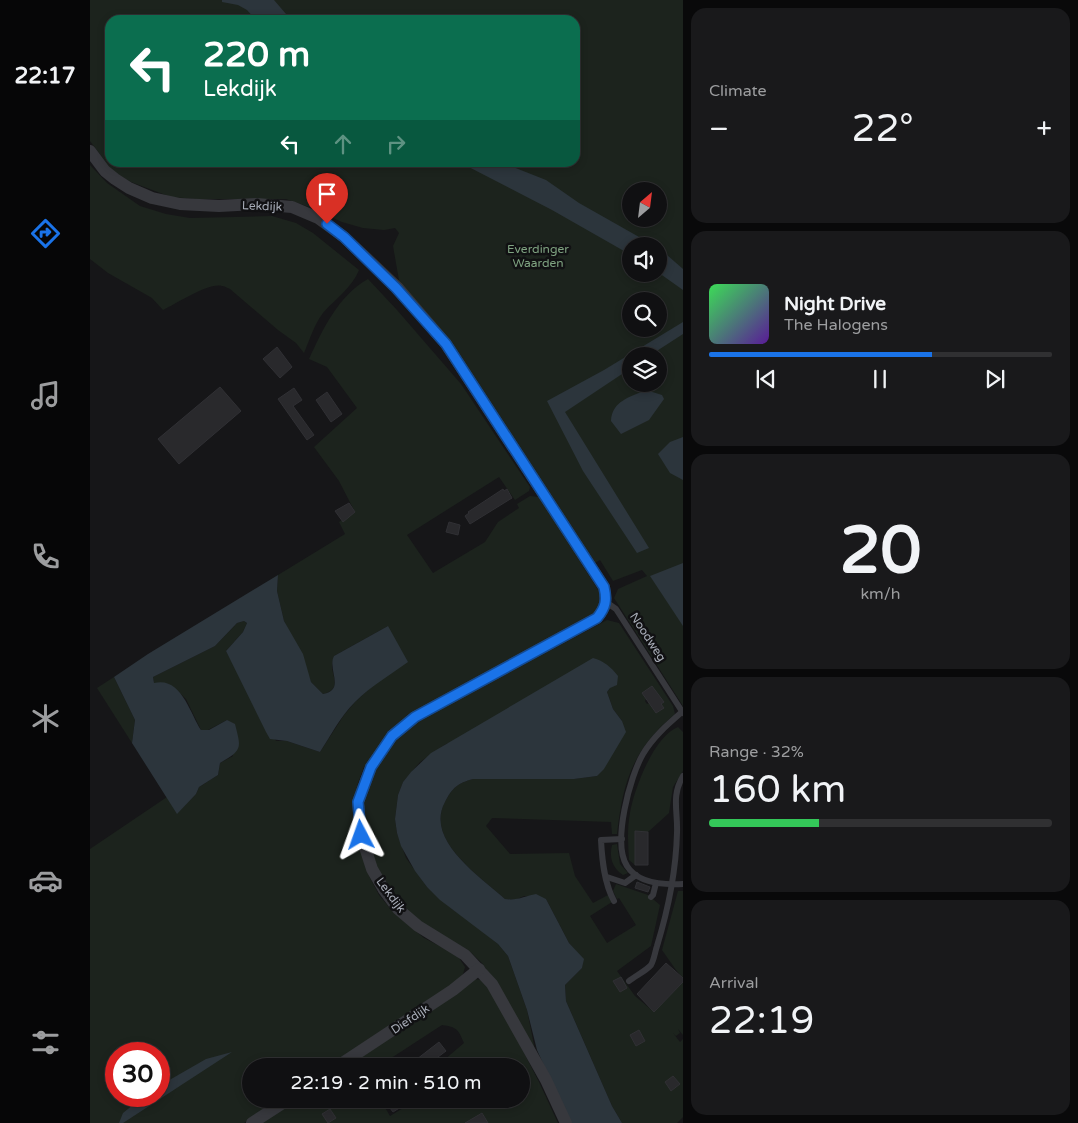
<!DOCTYPE html>
<meta charset="utf-8">
<style>
:root{--surface:#101012;--page:#19191b;--text:#f1f3f6;--muted:#9c9d9f;--line:#303032;--accent:#1a73e8}
body{margin:0;font-family:"Varela Round",sans-serif;background:var(--page);color:var(--text);height:100vh;display:flex;flex-direction:column;font-size:19px;white-space:nowrap}
*{box-sizing:border-box;margin:0}
p{font-size:16px;color:var(--muted)}
.icon{flex:none;width:28px;height:28px;fill:none;stroke:currentColor;stroke-width:2;stroke-linecap:round;stroke-linejoin:round}
.map{position:relative;flex:1;overflow:hidden}
.side{display:flex;flex-direction:column;gap:8px;padding:8px;background:#09090a;width:395px}
.side>*{flex:none}
.hud{position:absolute;left:15px;top:15px;width:475px;height:152px;border-radius:15px;box-shadow:0 2px 8px #0003,0 0 0 1px var(--line);background:#0b6e4f;color:#fff;overflow:hidden}
.needle{width:32px;rotate:28deg}
.controls{position:absolute;left:532px;top:182px;display:grid;gap:10px}
.controls a{display:grid;place-items:center;width:45px;height:45px;border-radius:50%;background:var(--surface);box-shadow:0 2px 8px #0003,0 0 0 1px var(--line);font-size:25px}
.speed{position:absolute;left:15px;top:1042px;display:flex;gap:10px;font-size:25px;font-weight:700;text-align:center}
.speed>*{display:grid;place-content:center;width:65px;height:65px;border-radius:50%;background:var(--surface);box-shadow:0 2px 8px #0003,0 0 0 1px var(--line);line-height:1}
.speed .limit{border:8px solid #d22;background:#fff;color:#111}
.pin{position:absolute;display:grid;place-items:center;width:42px;height:42px;color:#fff;margin:-51px -21px;border-radius:50% 50% 50% 0;rotate:-45deg;box-shadow:0 0 5px #0007}
.pin .icon{rotate:45deg}
.me{position:absolute;width:55px;margin:-28px;rotate:356deg;stroke-linejoin:round;filter:drop-shadow(0 0 4px #0008)}
.turn{display:flex;align-items:center;gap:18px;height:105px;padding:0 15px;font-size:22px}
.turn .icon{width:65px;height:65px;stroke-width:2.5}
.turn b{display:block;font-size:35px;line-height:42px}
.lanes{display:flex;align-items:center;height:48px;padding:0 15px;background:#0003;justify-content:center;gap:25px;direction:ltr}
.lanes .off{opacity:.35}
.big{font-size:38px;font-weight:600;line-height:1.1}
.side .card{flex:1;display:flex;flex-direction:column;justify-content:center;gap:8px;min-width:0;padding:0 18px;border-radius:15px;background:var(--page)}
.side .dial{align-items:center;gap:0}
.dial b{font-size:65px;line-height:1}
.song{display:flex;align-items:center;gap:15px}
.cover{width:60px;height:60px;border-radius:8px;background:linear-gradient(135deg,hsl(130 70% 55%),hsl(270 70% 35%))}
.played{height:5px;border-radius:2px;background:linear-gradient(90deg,var(--accent) 65%,var(--line) 65%)}
.keys{display:flex;justify-content:space-around;direction:ltr}
.heat{display:flex;justify-content:space-between;align-items:center;font-size:28px;direction:ltr}
.charge{height:8px;border-radius:4px;background:linear-gradient(90deg,#34c759 32%,var(--line) 0)}
.trip{position:absolute;left:152px;top:1058px;width:288px;height:50px;border-radius:25px;background:var(--surface);box-shadow:0 2px 8px #0003,0 0 0 1px var(--line);font-weight:600;line-height:50px;text-align:center}
main{display:flex;flex:1;min-height:0}
.menu{display:flex;flex-direction:column;width:90px;justify-content:space-around;align-items:center;background:#060607;color:var(--muted)}
.menu .icon{width:35px;height:35px}
.menu .on{color:var(--accent)}
.menu b{font-size:22px;color:var(--text)}
.map>svg:first-child{display:block}
.green{fill:#1c231d;fill-rule:evenodd}
.water{fill:#2c353c}
.building{fill:#29292c;stroke:#303034}
.lines{fill:none;stroke-linecap:round;stroke-linejoin:round}
.lane{stroke:#37383d;stroke-width:6}
.street{stroke:#37383d;stroke-width:12}
.route-casing{stroke:#114b97;stroke-width:12}
.route{stroke:#1a73e8;stroke-width:9}
.labels{text-anchor:middle;dominant-baseline:central;stroke-width:5;stroke-linejoin:round;paint-order:stroke}
.street-label{font-size:12px;fill:#a8adb8;stroke:#111113}
.park-label{font-size:12px;fill:#7fa381;stroke:#111113}
</style>
<main>
<nav class="menu">
<b>22:17</b>
<svg class="icon on" aria-label="directions" viewBox="0 0 24 24"><path d="M12 3l9 9-9 9-9-9zM9 14v-3h6M13 9l2 2-2 2"/></svg>
<svg class="icon" aria-label="music" viewBox="0 0 24 24"><path d="M9 18V5l10-2v13"/><circle cx="6" cy="18" r="3"/><circle cx="16" cy="16" r="3"/></svg>
<svg class="icon" aria-label="phone" viewBox="0 0 24 24"><path d="M5 4h4l2 5-3 2q2 4 5 5l2-3 5 2v4C11 20 4 13 5 4z"/></svg>
<svg class="icon" aria-label="climate" viewBox="0 0 24 24"><path d="M12 3v18M4 7l16 10M4 17L20 7"/></svg>
<svg class="icon" aria-label="car" viewBox="0 0 24 24"><path d="M5 17H2v-5l4-1 3-4h7l3 4 3 1v5h-3M9 17h6M6 11h13"/><circle cx="7" cy="17" r="2"/><circle cx="17" cy="17" r="2"/></svg>
<svg class="icon" aria-label="filters" viewBox="0 0 24 24"><path d="M4 7h16M4 17h16"/><circle cx="9" cy="7" r="2"/><circle cx="15" cy="17" r="2"/></svg>
</nav>
<div class="map">
<svg width="593" height="1123" viewBox="0 0 593 1123">
<rect width="100%" height="100%" fill="#161618"/>
<!-- green -->
<g class="green">
<path d="M0 0H593V706L524 598 528 589 557 576 552 570 523 581 510 560 503 564 310 286 303 246 309 233 305 228 294 230 273 228 252 222 219 207 196 199H106L81 197 41 182 23 172 0 141ZM20 20H485V162H20ZM541 191H569V219H541ZM541 246H569V274H541ZM541 301H569V329H541ZM541 356H569V384H541Z"/>
<path d="M0 165 17 183 50 206 76 214 100 218 182 216 206 223 223 233 269 270C262 288 245 299 233 313 224 325 220 339 214 353L206 343 188 330 140 289C137 288 135 286 132 286 119 282 86 304 73 310L62 298 18 273 0 259Z"/>
<path d="M278 279 307 310 371 384 440 487 439 491 425 500 409 477 317 535 343 573 395 542 408 522 429 508 427 504 440 496 449 497 507 588 510 594 508 611 350 697 274 767 268 783 263 802 280 878 289 895 303 912 334 938 367 955 375 967 373 974 360 987 241 1066H161V1099H191L154 1123H0V849L77 797 87 813 106 794 109 787 128 775 130 763 143 756 137 720 118 730H111L96 699 89 692 64 683 63 677 125 646 147 623 154 621 157 623 153 632 136 651 186 741H197L230 752 254 715 265 702 280 688 298 626 244 656C243 660 242 664 242 668 244 679 250 690 233 694L221 682 194 621 187 591 188 575 255 534 249 522 265 512 249 481 224 447 267 408 237 367 219 359C233 329 248 296 278 279ZM26 1054H69V1096H26Z"/>
<path d="M517 620 529 623 583 706 585 714C543 749 533 781 527 834H522L521 822 402 818 396 826 420 854 479 853 485 876 503 903 518 895 522 902 500 916 517 943 546 925 529 898 527 899 523 891 526 884 558 895 570 905 561 946 527 971 545 996 564 1012 593 982V1035L588 1029 590 1033 586 1036 583 1033 590 1042 593 1039V1117L587 1123H532L522 1106 476 1001 475 985 492 968 493 959 479 943 456 899 434 896 425 900 415 899C392 878 334 840 355 802 362 788 368 783 383 779H484L507 776 532 721 523 709 517 692 520 688 356 744 330 762 313 782 308 795 305 819 307 833 316 858 337 887 362 909 376 918 408 944 418 956 437 1010 445 1050 392 963 378 950 334 925 319 913 306 898 286 866 274 830 272 812 277 785 303 741 329 720ZM562 687 574 702 564 709 559 703 557 704 555 701Z"/>
<polygon points="24,677 45,720 42,743 7,688"/>
<path d="M588 727 593 732V771L583 787 579 813 558 832H545V865L539 860C538 844 537 829 540 813 544 789 564 736 588 727Z"/>
<path d="M527 844 530 864 538 873 533 875C522 868 519 857 522 845Z"/>
<polygon points="588,891 593,891 593,978 586,970 572,950"/>
<path d="M384 979 392 980 399 985 449 1082 468 1123H170L208 1099H290L300 1116 328 1099H431V1066H347L374 1043C368 1029 367 1027 352 1025L289 1066H257Z"/>
</g>
<!-- water -->
<g class="water">
<polygon points="132,0 184,0 196,14 204,20 166,20 157,10 148,5 132,2"/>
<polygon points="371,163 413,163 456,180 489,203 565,246 541,246 541,255 462,210"/>
<polygon points="569,248 593,269 593,290 569,273"/>
<polygon points="593,322 593,334 559,356 541,356 541,368 475,412 559,548 547,553 493,471 457,401 514,370"/>
<path d="M556 390 572 395 574 399 559 420 531 434 521 421C522 401 540 397 556 390Z"/>
<polygon points="593,437 593,480 580,473 568,454 580,442"/>
<polygon points="593,563 593,626 560,576"/>
<path d="M188 575 187 591 194 621 213 654 221 682 233 694C256 690 237 669 244 656L298 626 318 662C300 675 281 686 265 702 250 717 241 735 230 752L197 741 180 739 176 732 136 651 153 632 157 623 154 621 147 623 125 646 63 677 64 683C91 676 100 713 111 730H119L137 720 145 724C151 748 153 750 130 763L128 775 109 787 106 794 87 814 42 743 45 720 24 677 58 654Z"/>
<path d="M503 658C514 661 521 667 528 676L527 685 520 688 517 692 523 709 532 721 536 732 514 769 507 776 484 779H383C368 783 362 788 355 802 334 840 392 878 415 899 427 901 435 896 446 894L456 899 479 943 494 959 492 968 475 985 476 1001 522 1106 532 1123H480L447 1050 437 1010 418 956 408 944 350 900 337 887 325 871 311 846 307 833 305 819 308 795 313 782 321 772 341 753Z"/>
<polygon points="142,1052 33,1123 29,1123 33,1113 54,1096 69,1096 69,1086 116,1059"/>
</g>
<!-- building -->
<g class="building">
<polygon points="187,347 202,367 190,378 173,359"/>
<polygon points="130,387 151,411 89,464 68,439"/>
<polygon points="204,388 212,400 203,406 224,435 217,440 188,399"/>
<polygon points="237,392 252,414 241,422 226,400"/>
<polygon points="413,489 414,491 417,489 422,498 380,524 375,516 379,513 378,512"/>
<polygon points="259,503 265,512 253,522 245,511"/>
<polygon points="359,522 370,525 368,535 356,532"/>
<polygon points="562,686 574,702 571,704 574,708 566,713 552,693"/>
<polygon points="545,831 558,832 558,865 545,865"/>
<polygon points="547,882 560,887 558,892 545,888"/>
<polygon points="576,963 593,978 593,982 564,1012 547,994"/>
<polygon points="531,977 537,988 530,992 523,981"/>
<polygon points="549,1030 555,1041 546,1046 540,1035"/>
<polygon points="349,1042 356,1051 336,1066 318,1066"/>
<polygon points="583,1076 590,1084 581,1091 575,1082"/>
<polygon points="293,1099 324,1099 303,1112"/>
<polygon points="240,1109 246,1118 238,1123 232,1114"/>
<polygon points="392,1113 398,1123 375,1123"/>
</g>
<g class="lines">
<!-- lane -->
<g class="lane">
<polyline points="516,602 526,609 593,713"/>
<path d="M592 712C577 725 563 737 553 754 540 776 522 843 537 866 548 884 574 885 593 884"/>
<polyline points="517,877 535,883 546,875"/>
<polyline points="561,897 563,895 566,883"/>
<path d="M524 901C514 883 512 859 511 840L532 839"/>
<path d="M539 981C545 976 556 971 561 965 564 960 565 952 567 946 578 910 586 870 587 833 588 811 581 796 593 776"/>
</g>
<!-- street -->
<g class="street">
<path d="M0 151 15 171 25 179 39 188 62 198 90 204 129 206 167 204 202 207 228 218 254 237 307 287 356 344 514 587C517 600 516 607 507 618L325 717 302 736 281 767 268 802 271 835 282 869 294 890 308 909 328 926 375 955 402 984 456 1080 476 1123"/>
<polyline points="248,1066 363,990 389,969"/>
<polyline points="162,1123 199,1099"/>
</g>
</g>
<g class="lines">
<!-- route casing -->
<g class="route-casing">
<path id="route" d="M237 224 254 237 306 288 356 344 514 587C517 600 516 607 507 618L325 717 302 736 281 767 268 802 271 835"/>
</g>
<!-- route -->
<use href="#route" class="route"/>
</g>
<g class="labels">
<!-- street labels -->
<g class="street-label">
<text transform="translate(172 206) rotate(2)">Lekdijk</text>
<text transform="translate(558 637) rotate(57)">Noodweg</text>
<text transform="translate(301 895) rotate(53)">Lekdijk</text>
<text transform="translate(320 1019) rotate(-34)">Diefdijk</text>
</g>
<!-- park labels -->
<g class="park-label">
<text x="448" y="249">Everdinger<tspan x="448" dy="14">Waarden</tspan></text>
</g>
</g>
</svg>
<div class="controls">
<a><svg class="needle" viewBox="-14 -14 28 28"><path d="M0-13l5 13h-10z" fill="#e53935"/><path d="M0 13l5-13h-10z" fill="#9c9d9f"/></svg></a>
<a><svg class="icon" aria-label="sound" viewBox="0 0 24 24"><path d="M4 9h4l5-4v14l-5-4H4zM17 9q2 3 0 6"/></svg></a>
<a><svg class="icon" aria-label="search" viewBox="0 0 24 24"><circle cx="10" cy="10" r="6"/><path d="M15 15l6 6"/></svg></a>
<a><svg class="icon" aria-label="layers" viewBox="0 0 24 24"><path d="M12 4l9 5-9 5-9-5zM3 14l9 5 9-5"/></svg></a>
</div>
<div class="speed"><div class="limit">30</div></div>
<div class="pin" style="left:237px;top:224px;background:#d93025"><svg class="icon" aria-label="arrive" viewBox="0 0 24 24"><path d="M6 21V4h12l-3 4 3 4H6"/></svg></div>
<svg class="me" style="left:271px;top:835px" viewBox="-20 -20 40 40"><path d="M0-17L14 15 0 8-14 15z" fill="#1a73e8" stroke="#fff" stroke-width="4"/></svg>
<div class="trip">22:19 · 2 min · 510 m</div>
<div class="hud">
<div class="turn"><svg class="icon" aria-label="left" viewBox="0 0 24 24"><path d="M17 20v-9H6M10 6l-5 5 5 5"/></svg><div><b>220 m</b>Lekdijk</div></div>
<div class="lanes"><svg class="icon" aria-label="left" viewBox="0 0 24 24"><path d="M17 20v-9H6M10 6l-5 5 5 5"/></svg><svg class="icon off" aria-label="ahead" viewBox="0 0 24 24"><path d="M12 20V5M6 11l6-6 6 6"/></svg><svg class="icon off" aria-label="right" viewBox="0 0 24 24"><path d="M7 20v-9h11M14 6l5 5-5 5"/></svg></div>
</div>
</div>
<section class="side">
<div class="card"><p>Climate</p>
<div class="heat"><a>−</a><b class="big">22°</b><a>+</a></div>
</div>
<div class="card">
<div class="song"><i class="cover"></i><div><b>Night Drive</b><p>The Halogens</p></div></div>
<div class="played"></div>
<div class="keys"><svg class="icon" aria-label="previous" viewBox="0 0 24 24"><path d="M18 5L8 12l10 7zM5 5v14"/></svg><svg class="icon" aria-label="pause" viewBox="0 0 24 24"><path d="M8 5v14M16 5v14"/></svg><svg class="icon" aria-label="next" viewBox="0 0 24 24"><path d="M6 5l10 7-10 7zM19 5v14"/></svg></div>
</div>
<div class="card dial"><b>20</b><p>km/h</p></div>
<div class="card"><p>Range · 32%</p><b class="big">160 km</b><div class="charge"></div></div>
<div class="card"><p>Arrival</p><b class="big">22:19</b></div>
</section>
</main>
